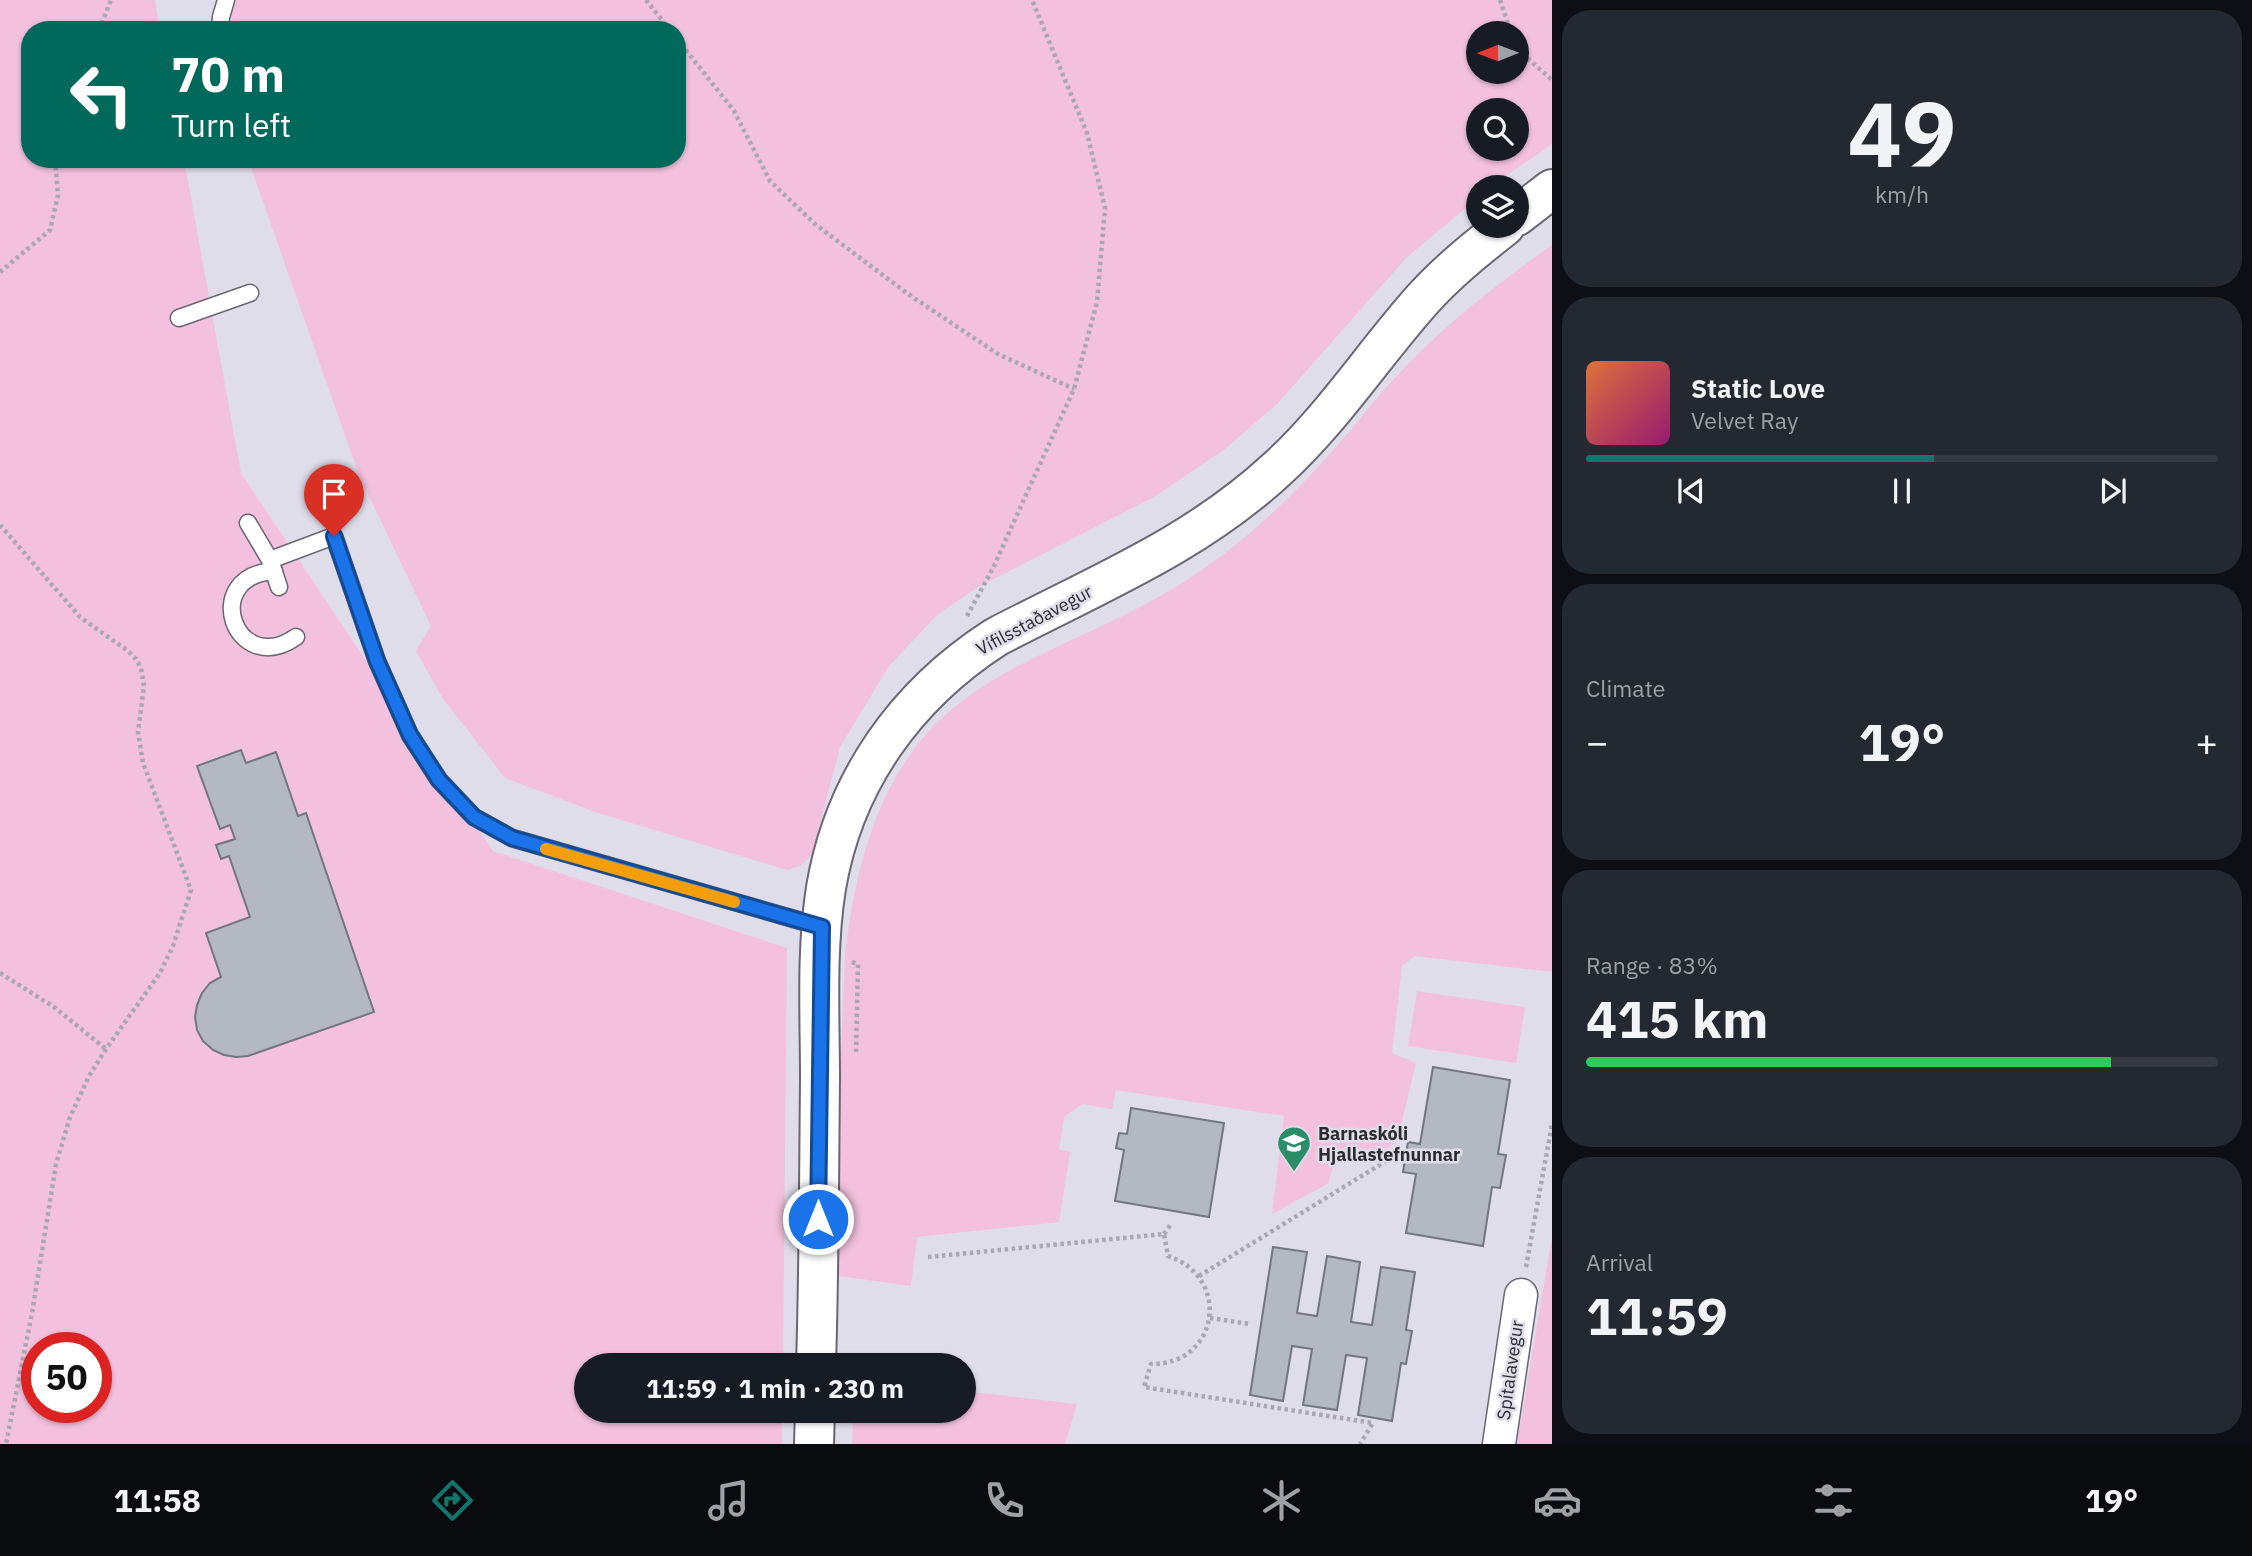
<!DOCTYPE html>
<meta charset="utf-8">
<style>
:root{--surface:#171b24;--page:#242831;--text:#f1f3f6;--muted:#9ea1a6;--line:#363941;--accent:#0f766e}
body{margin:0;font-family:"IBM Plex Sans",sans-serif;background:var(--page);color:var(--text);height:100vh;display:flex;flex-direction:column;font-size:26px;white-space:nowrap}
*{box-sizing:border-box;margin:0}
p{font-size:23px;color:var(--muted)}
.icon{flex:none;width:38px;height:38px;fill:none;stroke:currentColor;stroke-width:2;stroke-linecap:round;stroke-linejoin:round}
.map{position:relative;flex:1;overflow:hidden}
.side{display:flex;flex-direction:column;gap:10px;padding:10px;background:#0d0f14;width:700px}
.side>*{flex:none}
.banner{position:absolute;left:21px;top:21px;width:665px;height:147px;border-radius:28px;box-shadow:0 2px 5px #0004;background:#00695c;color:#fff;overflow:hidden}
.needle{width:46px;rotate:269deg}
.tools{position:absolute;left:1466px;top:21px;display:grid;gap:14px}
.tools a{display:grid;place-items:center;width:63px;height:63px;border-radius:50%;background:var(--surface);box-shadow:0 2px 5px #0004;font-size:35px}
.speed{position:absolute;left:21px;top:1332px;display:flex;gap:14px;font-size:35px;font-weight:700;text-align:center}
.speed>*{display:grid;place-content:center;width:91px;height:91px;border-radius:50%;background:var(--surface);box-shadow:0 2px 5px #0004;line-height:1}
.speed .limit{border:10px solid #d22;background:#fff;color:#111}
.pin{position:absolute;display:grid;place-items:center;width:60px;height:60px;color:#fff;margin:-72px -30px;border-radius:50% 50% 50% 0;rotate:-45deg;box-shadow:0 0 7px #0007}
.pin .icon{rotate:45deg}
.me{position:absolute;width:77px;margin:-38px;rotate:0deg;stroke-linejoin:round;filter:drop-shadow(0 0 5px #0008)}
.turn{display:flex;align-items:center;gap:24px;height:147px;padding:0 35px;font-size:32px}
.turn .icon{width:91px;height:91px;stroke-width:2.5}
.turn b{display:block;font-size:49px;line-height:60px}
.big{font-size:52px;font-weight:800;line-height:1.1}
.side .card{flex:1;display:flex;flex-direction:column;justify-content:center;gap:10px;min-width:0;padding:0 24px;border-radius:28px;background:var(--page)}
.side .dial{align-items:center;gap:0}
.dial b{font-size:91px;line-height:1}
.song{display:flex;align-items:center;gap:21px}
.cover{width:84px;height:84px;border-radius:10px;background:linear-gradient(135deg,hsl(20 70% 55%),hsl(320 70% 35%))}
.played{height:7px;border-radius:4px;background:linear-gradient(90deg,var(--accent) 55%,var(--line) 55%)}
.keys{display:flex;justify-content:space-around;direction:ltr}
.heat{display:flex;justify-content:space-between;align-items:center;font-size:38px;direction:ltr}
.charge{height:10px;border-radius:5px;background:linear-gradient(90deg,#34c759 83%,var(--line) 0)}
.trip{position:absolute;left:574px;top:1353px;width:402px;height:70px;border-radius:35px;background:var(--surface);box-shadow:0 2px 5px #0004;font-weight:800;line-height:70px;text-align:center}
.tabs{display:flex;height:112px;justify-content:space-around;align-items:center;background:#090b0e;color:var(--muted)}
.tabs .icon{width:49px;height:49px}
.tabs .selected{color:var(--accent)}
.tabs b{font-size:32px;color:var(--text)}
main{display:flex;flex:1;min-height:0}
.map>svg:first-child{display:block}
.green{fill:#f3c1dd;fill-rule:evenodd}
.building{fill:#b3b8c3;stroke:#727681;stroke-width:2}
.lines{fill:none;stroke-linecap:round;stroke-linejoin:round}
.lane-casing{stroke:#686772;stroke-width:19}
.street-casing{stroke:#686772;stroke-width:35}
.secondary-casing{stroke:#686772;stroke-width:42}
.path{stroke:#a9a7b2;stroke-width:4.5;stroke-dasharray:3.5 3.5;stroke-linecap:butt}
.lane{stroke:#fff;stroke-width:16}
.street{stroke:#fff;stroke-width:32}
.secondary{stroke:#fff;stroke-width:38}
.route-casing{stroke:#114b97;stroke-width:18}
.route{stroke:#1a73e8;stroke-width:12}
.slow{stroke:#f59e0b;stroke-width:12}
.labels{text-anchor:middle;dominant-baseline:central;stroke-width:5;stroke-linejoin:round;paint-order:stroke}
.street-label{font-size:18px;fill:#2c2c30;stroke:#dfddea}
.poi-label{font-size:18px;font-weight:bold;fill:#2c2c30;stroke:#dfddea;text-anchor:start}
</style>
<main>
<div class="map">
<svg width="1552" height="1444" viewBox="0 0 1552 1444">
<rect width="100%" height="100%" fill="#dfddea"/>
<!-- green -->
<g class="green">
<path d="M0 0H155L160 30H30V159H184L241 473 493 851 787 948 783 1365H586V1410L782 1411V1444H0ZM37 1348H96V1407H37Z"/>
<path d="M224 0H1552V144L1490 187H1479V197L1407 257 1278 403 1225 449 1154 497 978 587 937 615 889 666 840 747 812 855 800 866 787 870 595 812 505 778 443 699 416 651 431 626 359 475 248 159H677V30H236ZM1479 33H1517V72H1479ZM1479 110H1517V149H1479Z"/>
<path d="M1552 245V972L1415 956 1402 966 1392 1053 1416 1063 1397 1142 1367 1162C1348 1151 1330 1162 1329 1183L1272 1214 1284 1116 1116 1090 1112 1109 1082 1104 1064 1117 1059 1149 1070 1152 1059 1222 917 1237 911 1286 832 1275 845 956C853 886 869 811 912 752 970 671 1072 646 1155 599 1216 565 1268 521 1315 470 1348 436 1376 396 1409 363 1453 318 1501 281 1552 245Z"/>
<polygon points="1417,991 1525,1007 1516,1063 1408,1046"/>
<polygon points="1552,1237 1552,1444 1517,1444"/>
<polygon points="964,1391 1077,1404 1065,1444 852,1444 853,1411 964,1410"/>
</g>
<!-- building -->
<g class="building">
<polygon points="241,750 246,763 276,752 298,816 306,813 374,1012 248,1056 236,1057 224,1055 213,1050 203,1041 197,1030 195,1017 197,1005 202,993 210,983 221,977 206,933 250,917 229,856 221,859 216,845 235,839 230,825 220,829 197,766"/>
<polygon points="1433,1067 1510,1080 1498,1154 1506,1155 1500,1188 1492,1187 1483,1246 1406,1233 1416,1174 1403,1172 1408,1142 1420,1144"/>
<polygon points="1131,1108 1224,1123 1209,1217 1115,1201 1124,1150 1116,1148 1119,1133 1127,1134"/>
<polygon points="1273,1247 1307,1252 1297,1313 1317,1316 1327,1256 1360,1262 1351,1322 1372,1325 1381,1267 1415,1272 1406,1330 1412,1331 1406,1364 1401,1363 1392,1421 1358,1415 1367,1358 1346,1355 1337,1410 1303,1405 1312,1349 1292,1346 1283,1401 1250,1395"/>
</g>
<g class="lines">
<!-- lane casing -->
<g class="lane-casing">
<g id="lane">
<polyline points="220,30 221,17 226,0"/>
<polyline points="179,318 250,293"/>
<polyline points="248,523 270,560 279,587"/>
<polyline points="270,560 334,536 377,661 410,735 439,780 474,817 512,838 822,927"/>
<path d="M274 571C199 576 235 679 296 637"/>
</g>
</g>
<!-- street casing -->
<g class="street-casing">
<polyline id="street" points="1499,1444 1521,1295"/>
</g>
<!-- secondary casing -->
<g class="secondary-casing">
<g id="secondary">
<polyline points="1517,216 1552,189"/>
<path d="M816 1365C819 1270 819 1174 820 1079 820 1016 816 950 826 888 844 781 906 695 996 637 1095 585 1194 546 1277 469 1332 419 1373 355 1422 300 1447 272 1476 249 1505 226"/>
<polyline points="814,1444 815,1410"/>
</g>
</g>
<!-- path -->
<g class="path">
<polyline points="646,0 670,30"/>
<polyline points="1500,0 1511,33"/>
<polyline points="99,30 111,0"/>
<polyline points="677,39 734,111 770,181 815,224 908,294 998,354 1074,389"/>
<polyline points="1517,49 1552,80"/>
<polyline points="0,272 50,230 58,195 55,159"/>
<polyline points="0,525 80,617 128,651 136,659 141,668 144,686 138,732 143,763 191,890 173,946 160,973 106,1049 89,1076 70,1117 56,1164 32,1313 6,1444"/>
<polyline points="967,616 993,568 1074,389 1097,302 1105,208 1087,133 1032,0"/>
<polyline points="852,962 858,964 856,1054"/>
<polyline points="0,973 54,1007 106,1049"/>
<polyline points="1164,1234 1171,1224"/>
<path d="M928 1257 1164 1234 1168 1256C1232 1277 1219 1365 1151 1364L1144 1387 1373 1423 1360 1444"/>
<polyline points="1526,1267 1552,1124"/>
<polyline points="1199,1276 1391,1158"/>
<polyline points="1210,1318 1250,1324"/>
</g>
<!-- lane -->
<use href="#lane" class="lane"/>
<!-- street -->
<use href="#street" class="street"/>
<!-- secondary -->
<use href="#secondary" class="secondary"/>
</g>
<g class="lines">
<!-- route casing -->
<g class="route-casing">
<polyline id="route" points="334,536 377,661 410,735 439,780 474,817 512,838 822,927 818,1219"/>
</g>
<!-- route -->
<use href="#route" class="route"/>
<!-- slow -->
<polyline class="slow" points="546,849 734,902"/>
</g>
<!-- icons -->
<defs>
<g id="school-pin" transform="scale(1.75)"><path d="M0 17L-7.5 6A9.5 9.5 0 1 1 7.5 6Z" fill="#2b8e69" stroke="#dfddea"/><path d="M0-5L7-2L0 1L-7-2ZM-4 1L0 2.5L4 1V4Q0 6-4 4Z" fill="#fff"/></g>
</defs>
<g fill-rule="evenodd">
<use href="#school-pin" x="1294" y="1143"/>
</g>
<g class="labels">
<!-- street labels -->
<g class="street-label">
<text transform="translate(1034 620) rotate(-28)">Vífilsstaðavegur</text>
<text transform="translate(1510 1370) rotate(-82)">Spítalavegur</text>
</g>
<!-- poi labels -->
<g class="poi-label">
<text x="1318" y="1133">Barnaskóli<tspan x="1318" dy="21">Hjallastefnunnar</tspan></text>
</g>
</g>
</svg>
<div class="tools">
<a><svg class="needle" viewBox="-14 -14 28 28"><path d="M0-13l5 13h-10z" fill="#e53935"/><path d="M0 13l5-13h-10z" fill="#9ea1a6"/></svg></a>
<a><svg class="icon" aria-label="search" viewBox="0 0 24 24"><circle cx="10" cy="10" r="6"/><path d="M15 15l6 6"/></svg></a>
<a><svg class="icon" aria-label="layers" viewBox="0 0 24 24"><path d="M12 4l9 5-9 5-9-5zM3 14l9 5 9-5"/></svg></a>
</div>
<div class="speed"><div class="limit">50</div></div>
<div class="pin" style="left:334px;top:536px;background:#d93025"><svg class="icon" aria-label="arrive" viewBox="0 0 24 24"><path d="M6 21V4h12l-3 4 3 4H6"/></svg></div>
<svg class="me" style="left:818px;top:1219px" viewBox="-20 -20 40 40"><circle r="17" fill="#1a73e8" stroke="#fff" stroke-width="3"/><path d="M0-11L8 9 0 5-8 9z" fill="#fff"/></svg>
<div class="trip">11:59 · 1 min · 230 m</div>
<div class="banner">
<div class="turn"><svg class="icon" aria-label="left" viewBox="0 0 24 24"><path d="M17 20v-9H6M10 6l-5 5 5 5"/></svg><div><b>70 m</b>Turn left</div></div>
</div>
</div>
<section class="side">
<div class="card dial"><b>49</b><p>km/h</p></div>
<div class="card">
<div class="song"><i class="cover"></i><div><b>Static Love</b><p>Velvet Ray</p></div></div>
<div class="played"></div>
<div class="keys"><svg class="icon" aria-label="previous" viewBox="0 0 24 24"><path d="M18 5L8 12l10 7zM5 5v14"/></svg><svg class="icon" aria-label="pause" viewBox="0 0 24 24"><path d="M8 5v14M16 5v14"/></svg><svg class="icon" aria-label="next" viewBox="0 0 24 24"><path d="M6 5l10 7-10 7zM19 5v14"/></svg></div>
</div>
<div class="card"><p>Climate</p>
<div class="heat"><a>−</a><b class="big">19°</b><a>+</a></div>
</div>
<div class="card"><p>Range · 83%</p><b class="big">415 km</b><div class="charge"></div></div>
<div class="card"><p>Arrival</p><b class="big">11:59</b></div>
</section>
</main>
<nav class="tabs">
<b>11:58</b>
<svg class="icon selected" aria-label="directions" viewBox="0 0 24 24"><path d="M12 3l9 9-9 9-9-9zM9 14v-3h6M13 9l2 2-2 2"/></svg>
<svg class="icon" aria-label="music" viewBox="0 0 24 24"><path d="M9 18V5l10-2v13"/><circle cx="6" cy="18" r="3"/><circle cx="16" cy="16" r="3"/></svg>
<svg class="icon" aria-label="phone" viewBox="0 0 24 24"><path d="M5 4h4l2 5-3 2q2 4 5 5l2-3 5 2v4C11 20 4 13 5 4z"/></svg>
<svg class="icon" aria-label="climate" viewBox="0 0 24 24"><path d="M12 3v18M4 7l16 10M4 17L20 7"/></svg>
<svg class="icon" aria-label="car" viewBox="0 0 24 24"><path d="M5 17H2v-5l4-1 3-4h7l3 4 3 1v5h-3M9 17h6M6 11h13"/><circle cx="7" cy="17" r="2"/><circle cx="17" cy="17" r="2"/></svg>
<svg class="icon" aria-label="filters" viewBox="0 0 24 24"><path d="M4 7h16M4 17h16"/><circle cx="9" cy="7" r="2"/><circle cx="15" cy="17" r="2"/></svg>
<b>19°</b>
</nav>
